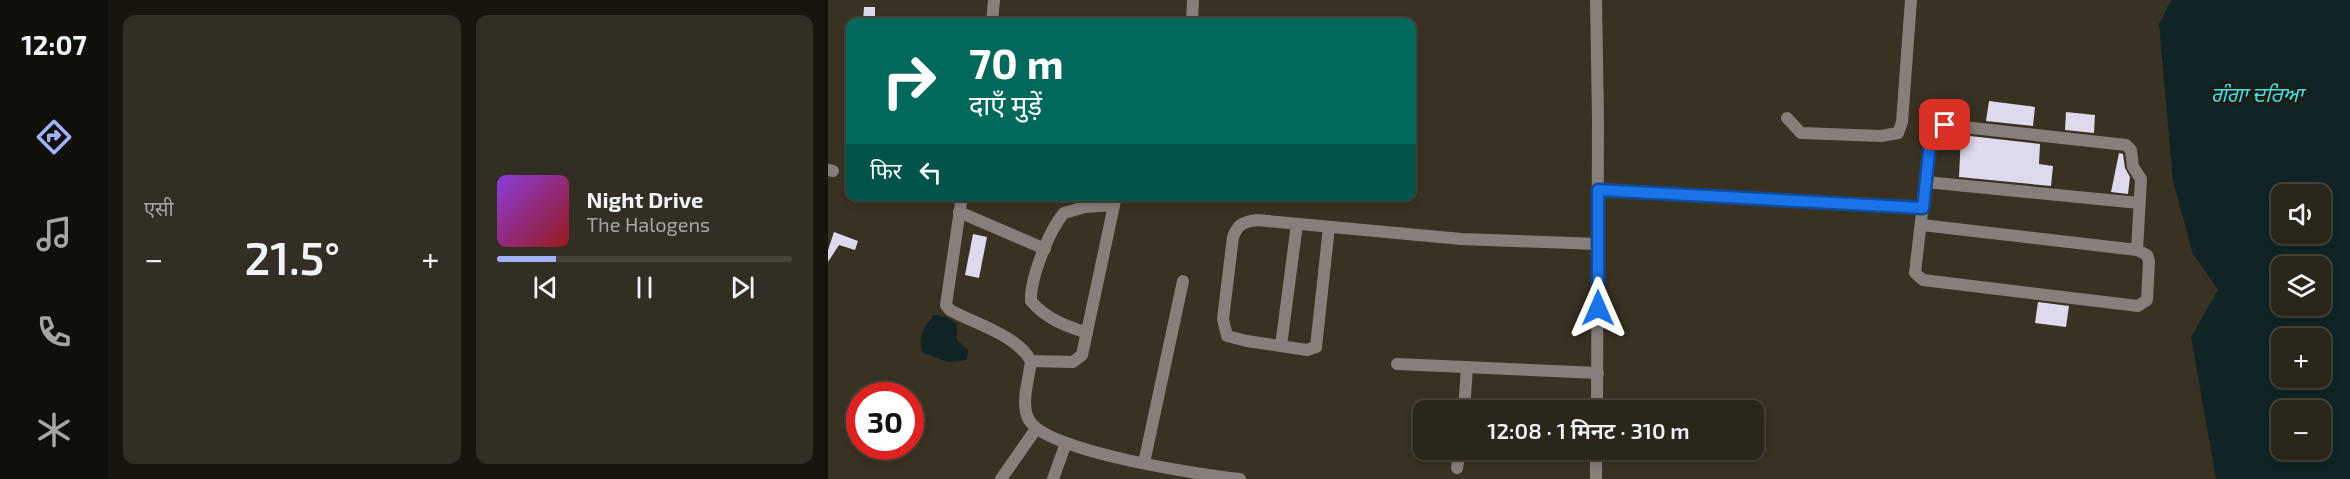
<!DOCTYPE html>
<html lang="hi">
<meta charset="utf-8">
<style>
:root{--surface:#2b261a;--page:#332e23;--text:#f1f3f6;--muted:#a6a5a2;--line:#474339;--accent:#a1b3fd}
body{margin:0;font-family:"Exo 2","Noto Sans Devanagari","Noto Sans Gurmukhi",sans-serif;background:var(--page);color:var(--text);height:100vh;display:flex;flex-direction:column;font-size:22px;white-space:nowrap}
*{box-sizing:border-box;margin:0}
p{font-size:20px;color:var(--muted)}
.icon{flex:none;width:33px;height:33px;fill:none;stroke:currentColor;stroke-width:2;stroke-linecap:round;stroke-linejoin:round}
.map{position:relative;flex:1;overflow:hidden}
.details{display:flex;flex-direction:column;gap:15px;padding:15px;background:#18150e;width:720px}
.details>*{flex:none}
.top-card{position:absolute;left:18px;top:18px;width:570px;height:183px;border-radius:12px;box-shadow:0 3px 9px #0003,0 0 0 2px var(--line);background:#00695c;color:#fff;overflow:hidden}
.controls{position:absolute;left:1443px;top:184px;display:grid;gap:12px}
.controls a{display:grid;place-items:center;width:60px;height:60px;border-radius:12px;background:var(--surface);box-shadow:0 3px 9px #0003,0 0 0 2px var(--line);font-size:30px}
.speed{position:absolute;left:18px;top:382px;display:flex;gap:12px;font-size:30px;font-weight:700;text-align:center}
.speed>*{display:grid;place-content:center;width:78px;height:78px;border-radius:50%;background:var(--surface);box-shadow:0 3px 9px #0003,0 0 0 2px var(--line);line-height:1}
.speed .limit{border:9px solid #d22;background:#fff;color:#111}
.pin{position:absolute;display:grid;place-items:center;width:51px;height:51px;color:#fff;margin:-26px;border-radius:12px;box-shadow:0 3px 9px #0006}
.me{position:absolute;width:66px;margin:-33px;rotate:0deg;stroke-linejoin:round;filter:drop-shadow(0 0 4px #0008)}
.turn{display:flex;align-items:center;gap:21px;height:126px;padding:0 24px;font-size:27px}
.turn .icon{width:78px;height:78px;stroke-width:2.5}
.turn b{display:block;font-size:42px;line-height:51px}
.then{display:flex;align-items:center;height:57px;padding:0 24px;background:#0003;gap:12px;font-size:22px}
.big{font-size:45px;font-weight:600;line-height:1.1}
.details .card{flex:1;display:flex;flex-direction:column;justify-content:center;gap:9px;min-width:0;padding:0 21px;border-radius:12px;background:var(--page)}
.song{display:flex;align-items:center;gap:18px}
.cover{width:72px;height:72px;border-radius:9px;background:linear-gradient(135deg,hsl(270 70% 55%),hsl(0 70% 35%))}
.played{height:6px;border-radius:3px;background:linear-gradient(90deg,var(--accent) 20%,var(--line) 20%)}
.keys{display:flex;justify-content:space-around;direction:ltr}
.heat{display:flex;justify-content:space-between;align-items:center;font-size:33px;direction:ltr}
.details .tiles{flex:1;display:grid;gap:15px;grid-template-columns:repeat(2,1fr)}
.trip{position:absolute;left:585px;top:400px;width:351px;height:60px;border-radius:12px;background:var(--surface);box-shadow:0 3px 9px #0003,0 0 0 2px var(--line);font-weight:600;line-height:60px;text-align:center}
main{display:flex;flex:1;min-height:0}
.dock{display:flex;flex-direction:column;width:108px;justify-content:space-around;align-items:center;background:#110f0a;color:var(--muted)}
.dock .icon{width:42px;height:42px}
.dock .active{color:var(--accent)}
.dock b{font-size:27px;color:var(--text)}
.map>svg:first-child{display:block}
.water{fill:#102425;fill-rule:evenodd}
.building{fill:#ded9ed}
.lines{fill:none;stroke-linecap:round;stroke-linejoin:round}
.minor{stroke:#887e7c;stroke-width:12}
.route-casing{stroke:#114b97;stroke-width:15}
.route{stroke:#1a73e8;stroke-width:10}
.labels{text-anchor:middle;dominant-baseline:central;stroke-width:6;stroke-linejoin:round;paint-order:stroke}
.water-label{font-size:21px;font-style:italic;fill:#42dfe4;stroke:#1e1b14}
</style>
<main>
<nav class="dock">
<b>12:07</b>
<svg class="icon active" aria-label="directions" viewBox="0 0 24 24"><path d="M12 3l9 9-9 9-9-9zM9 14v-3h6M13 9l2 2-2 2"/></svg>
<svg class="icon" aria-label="music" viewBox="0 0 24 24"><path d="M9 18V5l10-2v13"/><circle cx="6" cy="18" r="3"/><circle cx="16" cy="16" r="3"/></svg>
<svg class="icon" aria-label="phone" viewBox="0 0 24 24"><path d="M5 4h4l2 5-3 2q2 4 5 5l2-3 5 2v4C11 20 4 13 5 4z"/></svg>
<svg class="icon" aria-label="climate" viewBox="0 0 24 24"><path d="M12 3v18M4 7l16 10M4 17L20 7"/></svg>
</nav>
<section class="details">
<div class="tiles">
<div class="card"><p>एसी</p>
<div class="heat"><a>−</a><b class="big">21.5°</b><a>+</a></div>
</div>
<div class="card">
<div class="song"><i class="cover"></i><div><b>Night Drive</b><p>The Halogens</p></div></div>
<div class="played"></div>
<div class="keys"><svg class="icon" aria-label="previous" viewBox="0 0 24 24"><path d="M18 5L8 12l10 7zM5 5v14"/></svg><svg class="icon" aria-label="pause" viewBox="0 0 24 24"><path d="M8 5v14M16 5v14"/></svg><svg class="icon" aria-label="next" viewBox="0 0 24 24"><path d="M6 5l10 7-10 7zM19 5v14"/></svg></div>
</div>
</div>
</section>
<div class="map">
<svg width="1522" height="479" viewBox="0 0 1522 479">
<rect width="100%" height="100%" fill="#393223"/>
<!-- water -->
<g class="water">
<path d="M1343 0H1522V479H1388L1363 337 1390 290 1365 254 1345 181 1331 24ZM1454 195H1492V234H1454ZM1454 267H1492V306H1454ZM1454 339H1492V378H1454ZM1454 411H1492V450H1454Z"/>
<path d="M106 315 118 317 129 324V340L140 350 139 360 121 362 95 353C89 339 96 326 106 315Z"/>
</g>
<!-- building -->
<g class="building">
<polygon points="36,7 47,7 47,22 35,22"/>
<polygon points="1161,101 1207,107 1205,126 1158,121"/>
<polygon points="1238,112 1267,115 1266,133 1237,130"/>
<polygon points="1133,135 1212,144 1211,164 1225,166 1223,186 1131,177"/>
<polygon points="1291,153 1295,154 1297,168 1302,177 1300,194 1283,192"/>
<polygon points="6,232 30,241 27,250 11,245 0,262 0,250"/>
<polygon points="145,234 159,237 151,278 137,275"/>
<polygon points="1210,302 1241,306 1238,327 1207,323"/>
</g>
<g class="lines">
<!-- minor -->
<g class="minor">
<polyline points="768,0 770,120 769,411"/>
<polyline points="164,22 166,0"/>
<polyline points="364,22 365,0"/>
<polyline points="959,118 973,133 1053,136 1070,133 1074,122 1083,0"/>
<polyline points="0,170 5,171"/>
<polyline points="1098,182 1311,203"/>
<polyline points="770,190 1095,208"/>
<path d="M134 196 118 305 122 310C147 324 189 335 203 361 201 379 192 404 201 420 218 452 375 475 412 479"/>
<polyline points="131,212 217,249"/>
<polyline points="1094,225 1309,250 1313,179 1305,167 1303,150 1298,145 1117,125 1108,127 1103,134 1087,273 1095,280 1310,306 1319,300 1321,261 1319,255 1309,250"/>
<path d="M501 227 488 347 479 350 419 341 399 336 395 319 405 237C410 224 415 222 429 220L633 239 770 244"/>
<path d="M259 333C238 326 218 319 203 301 202 279 221 230 236 213L257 207 286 205"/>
<polyline points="453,346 469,224"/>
<polyline points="203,361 245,362 254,355 288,196"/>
<polyline points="569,364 770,373"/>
<polyline points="636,411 639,367"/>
<polyline points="316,463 355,281"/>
<polyline points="629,468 632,450"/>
<polyline points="173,479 208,429"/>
<polyline points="225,479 238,443"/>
<polyline points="768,479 768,450"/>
</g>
</g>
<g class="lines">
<!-- route casing -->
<g class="route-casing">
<polyline id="route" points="770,308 770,190 1095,208 1103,134 1108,127 1117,125"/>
</g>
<!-- route -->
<use href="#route" class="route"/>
</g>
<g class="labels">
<!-- water labels -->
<g class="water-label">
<text x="1429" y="93">ਗੰਗਾ ਦਰਿਆ</text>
</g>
</g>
</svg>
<div class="controls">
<a><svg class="icon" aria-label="sound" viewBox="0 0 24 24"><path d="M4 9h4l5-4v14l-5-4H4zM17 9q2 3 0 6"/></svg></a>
<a><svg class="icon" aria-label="layers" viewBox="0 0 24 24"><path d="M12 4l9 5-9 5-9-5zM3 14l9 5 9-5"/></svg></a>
<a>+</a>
<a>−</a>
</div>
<div class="speed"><div class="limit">30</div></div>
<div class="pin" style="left:1117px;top:125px;background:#d93025"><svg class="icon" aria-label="arrive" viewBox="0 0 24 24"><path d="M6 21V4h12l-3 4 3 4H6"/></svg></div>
<svg class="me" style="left:770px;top:308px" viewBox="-20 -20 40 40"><path d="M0-17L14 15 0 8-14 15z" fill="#1a73e8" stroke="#fff" stroke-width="4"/></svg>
<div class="trip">12:08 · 1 मिनट · 310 m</div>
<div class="top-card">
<div class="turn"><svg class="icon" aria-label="right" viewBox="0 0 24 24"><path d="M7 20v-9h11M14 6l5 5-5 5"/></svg><div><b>70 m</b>दाएँ मुड़ें</div></div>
<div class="then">फिर<svg class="icon" aria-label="left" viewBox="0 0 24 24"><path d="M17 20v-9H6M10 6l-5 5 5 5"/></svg></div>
</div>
</div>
</main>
